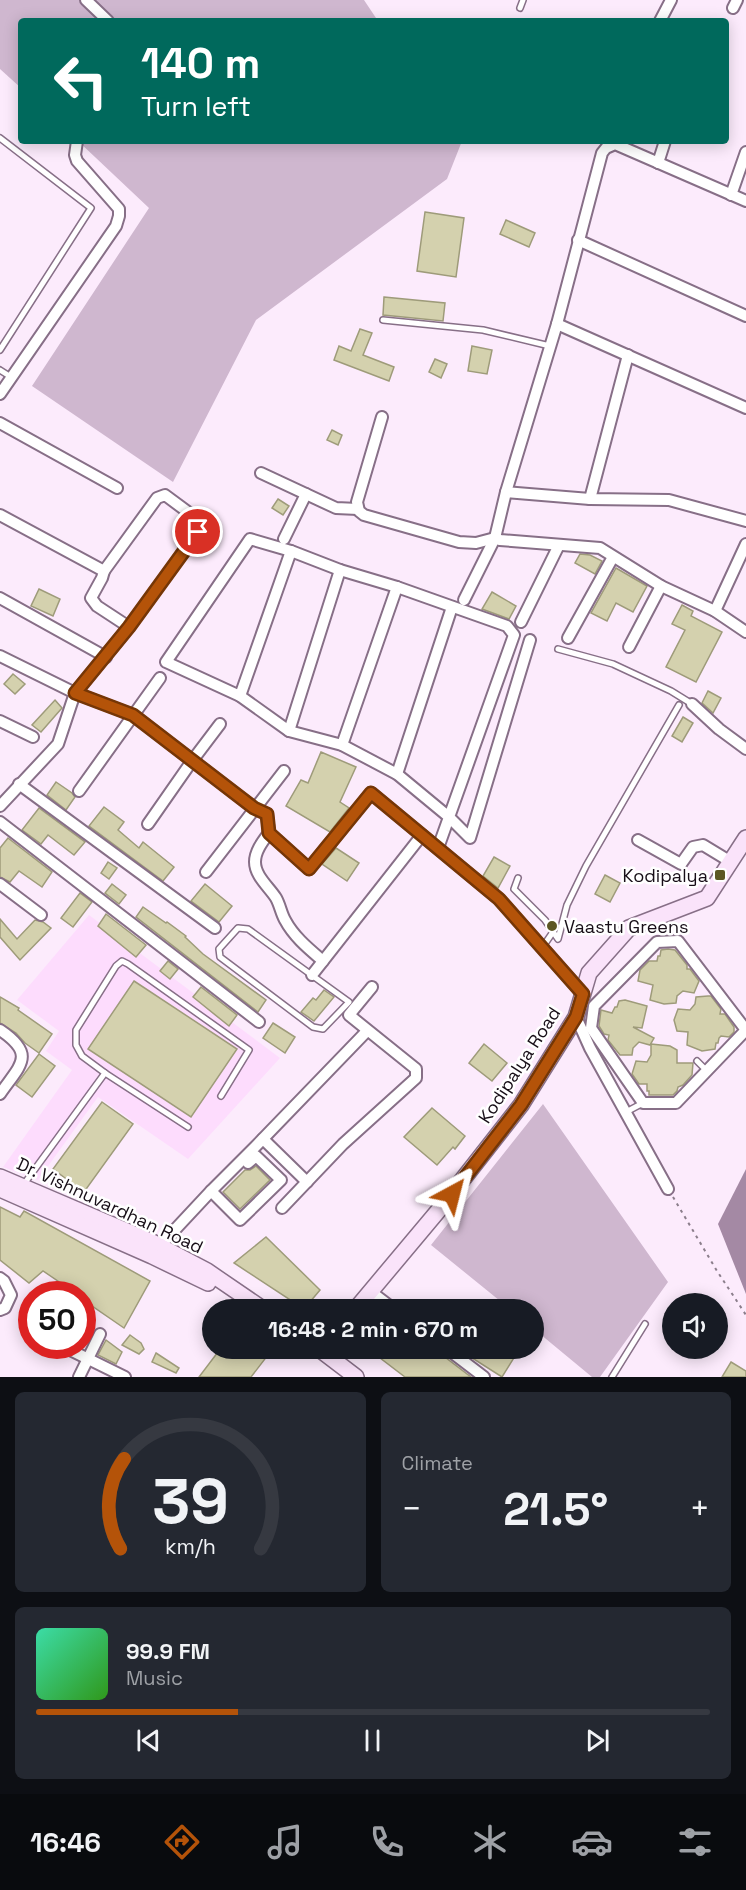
<!DOCTYPE html>
<meta charset="utf-8">
<style>
:root{--surface:#171b24;--page:#242831;--text:#f1f3f6;--muted:#9ea1a6;--line:#363941;--accent:#b45309}
body{margin:0;font-family:"Space Grotesk",sans-serif;background:var(--page);color:var(--text);height:100vh;display:flex;flex-direction:column;font-size:22px;white-space:nowrap}
*{box-sizing:border-box;margin:0}
p{font-size:20px;color:var(--muted)}
.icon{flex:none;width:33px;height:33px;fill:none;stroke:currentColor;stroke-width:2;stroke-linecap:round;stroke-linejoin:round}
.map{position:relative;height:1377px;overflow:hidden}
.sheet{display:flex;flex-direction:column;gap:15px;padding:15px;background:#0d0f14;flex:1}
.sheet>*{flex:none}
.banner{position:absolute;left:18px;top:18px;width:711px;height:126px;border-radius:6px;box-shadow:0 3px 15px #0003;background:#00695c;color:#fff;overflow:hidden}
.fabs{position:absolute;left:662px;top:1293px;display:grid;gap:12px}
.fabs a{display:grid;place-items:center;width:66px;height:66px;border-radius:50%;background:var(--surface);box-shadow:0 3px 15px #0003;font-size:30px}
.speed{position:absolute;left:18px;top:1281px;display:flex;gap:12px;font-size:30px;font-weight:700;text-align:center}
.speed>*{display:grid;place-content:center;width:78px;height:78px;border-radius:50%;background:var(--surface);box-shadow:0 3px 15px #0003;line-height:1}
.speed .limit{border:9px solid #d22;background:#fff;color:#111}
.pin{position:absolute;display:grid;place-items:center;width:51px;height:51px;color:#fff;margin:-26px;border:3px solid #fff;border-radius:50%;box-shadow:0 2px 6px #0007}
.me{position:absolute;width:66px;margin:-33px;rotate:38deg;stroke-linejoin:round;filter:drop-shadow(0 0 4px #0008)}
.turn{display:flex;align-items:center;gap:21px;height:126px;padding:0 24px;font-size:27px}
.turn .icon{width:78px;height:78px;stroke-width:2.5}
.turn b{display:block;font-size:42px;line-height:51px}
.big{font-size:45px;font-weight:700;line-height:1.1}
.sheet .card{flex:1;display:flex;flex-direction:column;justify-content:center;gap:9px;min-width:0;padding:0 21px;border-radius:9px;background:var(--page)}
.sheet .dial{align-items:center;gap:0}
.dial svg{height:156px;overflow:visible;fill:none;stroke:var(--line);stroke-width:7;stroke-linecap:round;text-anchor:middle}
.dial text{fill:var(--text);stroke:none}
.song{display:flex;align-items:center;gap:18px}
.cover{width:72px;height:72px;border-radius:9px;background:linear-gradient(135deg,hsl(160 70% 55%),hsl(110 70% 35%))}
.played{height:6px;border-radius:3px;background:linear-gradient(90deg,var(--accent) 30%,var(--line) 30%)}
.keys{display:flex;justify-content:space-around;direction:ltr}
.heat{display:flex;justify-content:space-between;align-items:center;font-size:33px;direction:ltr}
.sheet .tiles{flex:1;display:grid;gap:15px;grid-template-columns:1fr 1fr}
.card:last-child{grid-column:span 2}
.trip{position:absolute;left:202px;top:1299px;width:342px;height:60px;border-radius:30px;background:var(--surface);box-shadow:0 3px 15px #0003;font-weight:700;line-height:60px;text-align:center}
.dock{display:flex;height:96px;justify-content:space-around;align-items:center;background:#090b0e;color:var(--muted)}
.dock .icon{width:42px;height:42px}
.dock .selected{color:var(--accent)}
.dock b{font-size:27px;color:var(--text)}
.map>svg:first-child{display:block}
.built{fill:#fddcfd}
.green{fill:#cfb7cf}
.water{fill:#a489a4}
.building{fill:#d4d1ae;stroke:#9e9b7a;stroke-width:1.5}
.lines{fill:none;stroke-linecap:round;stroke-linejoin:round}
.lane-casing{stroke:#876f87;stroke-width:8}
.street-casing{stroke:#876f87;stroke-width:14}
.secondary-casing{stroke:#876f87;stroke-width:18}
.path{stroke:#8b7e8b;stroke-width:2;stroke-dasharray:3 4.5;stroke-linecap:butt}
.lane{stroke:#fff;stroke-width:5}
.street{stroke:#fff;stroke-width:10}
.secondary{stroke:#fae3fa;stroke-width:15}
.route-casing{stroke:#753606;stroke-width:15}
.route{stroke:#b45309;stroke-width:10}
.poi-dot{fill:#5c5723;stroke:#fff;stroke-width:2}
.labels{text-anchor:middle;dominant-baseline:central;stroke-width:5;stroke-linejoin:round;paint-order:stroke}
.poi-label{font-size:18px;fill:#170e17;stroke:#fff;text-anchor:end}
.street-label{font-size:18px;fill:#170e17;stroke:#fff}
</style>
<div class="map">
<svg width="746" height="1377" viewBox="0 0 746 1377">
<rect width="100%" height="100%" fill="#fcebfc"/>
<!-- built -->
<polygon class="built" points="89,915 280,1058 188,1159 98,1097 38,1180 3,1167 72,1070 46,1051 59,1031 17,1000"/>
<!-- green -->
<g class="green">
<polygon points="0,0 364,0 378,21 21,21 21,88 0,69"/>
<polygon points="78,141 462,141 447,179 256,320 173,482 32,386 149,208"/>
<polygon points="543,1104 668,1282 600,1377 592,1377 534,1329 534,1310 510,1309 431,1245"/>
</g>
<!-- water -->
<polygon class="water" points="746,1169 746,1294 718,1224"/>
<!-- building -->
<g class="building">
<polygon points="425,212 464,218 456,277 417,271"/>
<polygon points="506,220 535,233 529,247 500,234"/>
<polygon points="384,297 445,303 443,321 383,315"/>
<polygon points="360,329 372,333 363,355 394,367 389,381 334,360 339,346 351,351"/>
<polygon points="472,346 492,350 487,374 468,371"/>
<polygon points="435,359 447,364 441,378 429,372"/>
<polygon points="332,430 342,435 338,445 327,440"/>
<polygon points="278,499 289,506 283,515 272,508"/>
<polygon points="580,554 590,555 602,561 595,574 575,563"/>
<polygon points="616,568 647,586 633,612 616,603 607,621 591,613"/>
<polygon points="39,589 60,599 53,616 31,606"/>
<polygon points="492,592 516,606 509,619 482,609"/>
<polygon points="682,605 693,611 691,616 722,632 696,682 666,667 685,630 672,624"/>
<polygon points="13,674 25,684 15,694 4,684"/>
<polygon points="708,691 721,698 713,713 702,703"/>
<polygon points="55,700 62,708 41,732 32,725"/>
<polygon points="683,717 693,723 682,742 672,736"/>
<polygon points="321,752 356,767 340,802 349,808 330,832 286,806 301,780 308,783"/>
<polygon points="56,782 72,793 75,797 66,810 47,795"/>
<polygon points="104,807 124,822 118,830 139,848 143,842 174,867 163,881 89,826"/>
<polygon points="39,808 85,842 74,855 48,835 41,844 22,830"/>
<polygon points="8,838 52,872 42,887 19,871 10,882 0,877 0,848"/>
<polygon points="336,848 359,863 347,881 322,864"/>
<polygon points="494,857 510,866 498,888 483,876"/>
<polygon points="108,862 117,868 109,879 101,873"/>
<polygon points="605,875 620,883 610,902 595,894"/>
<polygon points="112,884 126,895 119,904 105,893"/>
<polygon points="205,884 232,906 219,922 191,901"/>
<polygon points="80,893 92,902 73,927 61,918"/>
<polygon points="143,907 166,923 167,922 186,936 185,937 203,954 266,1000 258,1012 136,917"/>
<polygon points="106,914 146,945 136,957 98,926"/>
<polygon points="0,919 17,939 35,920 43,922 51,928 20,960 0,937"/>
<polygon points="668,949 675,950 687,965 687,969 690,969 699,981 694,993 683,991 677,996 676,1003 664,1004 650,1000 653,985 638,981 640,970 649,961 657,961 658,956 660,956 661,950"/>
<polygon points="168,961 178,969 170,979 160,971"/>
<polygon points="134,981 237,1049 191,1117 88,1049"/>
<polygon points="201,987 237,1015 229,1026 193,997"/>
<polygon points="324,990 334,997 314,1021 301,1012 313,998 316,1000"/>
<polygon points="708,996 711,996 721,1009 720,1014 725,1014 734,1027 734,1032 729,1037 721,1036 719,1038 718,1043 716,1043 715,1049 702,1051 687,1045 688,1032 677,1031 674,1020 678,1009 690,1010 695,1004 696,997"/>
<polygon points="0,997 19,1008 18,1010 52,1034 39,1053 25,1043 16,1033 0,1023"/>
<polygon points="625,1000 647,1006 642,1028 633,1027 654,1038 650,1045 639,1042 633,1048 632,1055 620,1055 608,1040 609,1035 604,1034 599,1026 601,1010 612,1013 615,1007 617,1007 619,1001"/>
<polygon points="273,1023 295,1037 285,1053 263,1038"/>
<polygon points="484,1044 507,1063 492,1081 469,1063"/>
<polygon points="651,1044 670,1046 677,1050 677,1063 693,1063 692,1075 683,1085 678,1087 677,1091 673,1095 649,1095 649,1091 647,1091 647,1084 639,1084 632,1074 636,1061 647,1062 651,1055"/>
<polygon points="39,1054 55,1066 32,1097 16,1085"/>
<polygon points="102,1102 133,1124 84,1192 53,1169"/>
<polygon points="432,1108 465,1136 455,1149 453,1147 437,1165 404,1137"/>
<polygon points="256,1166 270,1180 240,1209 223,1192 245,1170 250,1170"/>
<polygon points="0,1207 20,1217 24,1211 150,1281 124,1328 82,1299 82,1294 77,1294 43,1271 29,1283 0,1260"/>
<polygon points="266,1237 320,1290 304,1309 234,1263"/>
<polygon points="130,1335 141,1343 144,1349 139,1354 122,1345"/>
<polygon points="106,1340 122,1352 116,1364 98,1355"/>
<polygon points="221,1348 259,1348 268,1355 251,1377 199,1377"/>
<polygon points="367,1348 433,1348 471,1377 405,1377"/>
<polygon points="474,1348 520,1348 502,1377 469,1356"/>
<polygon points="156,1353 179,1368 176,1373 152,1362"/>
<polygon points="731,1362 746,1371 746,1377 722,1377"/>
</g>
<g class="lines">
<!-- lane casing -->
<g class="lane-casing">
<g id="lane">
<polyline points="520,8 523,0"/>
<polyline points="0,138 91,208 0,350"/>
<polyline points="383,320 483,330 550,346"/>
<polyline points="0,370 11,377"/>
<polyline points="558,649 613,664 671,691 692,704"/>
<polyline points="518,878 514,889 545,920 558,939 567,905 586,866 679,705"/>
<polygon points="238,928 248,929 349,1002 323,1029 313,1027 220,957 219,949"/>
<polyline points="542,948 553,932"/>
<polyline points="697,1061 707,1071"/>
<polyline points="626,1112 643,1103"/>
<polyline points="188,1127 105,1073 82,1056 76,1045 76,1030 116,966 122,961 128,964 249,1050 221,1096"/>
<polyline points="24,1184 105,1073"/>
<polyline points="612,1377 645,1324"/>
</g>
</g>
<!-- street casing -->
<g class="street-casing">
<g id="street">
<polyline points="86,0 108,21"/>
<polyline points="733,8 737,0"/>
<polyline points="660,21 671,0"/>
<polyline points="658,163 665,141"/>
<polyline points="731,195 746,152"/>
<polyline points="746,201 615,144 606,148 602,153 557,324 506,492 495,538 500,540 600,548 661,586 715,611 746,632"/>
<polyline points="578,240 746,316"/>
<polyline points="557,324 746,408"/>
<polyline points="0,394 116,226 119,216 119,209 77,161 75,155 77,141"/>
<polyline points="382,417 357,502 359,511 364,515 459,542 476,543 495,538"/>
<polyline points="0,423 117,488"/>
<polyline points="261,473 336,508 358,509"/>
<polyline points="506,492 590,499 669,500 746,521"/>
<polyline points="590,499 628,355"/>
<polyline points="0,515 104,571 102,578 91,598 97,606 129,627"/>
<polyline points="284,539 306,494"/>
<polyline points="0,598 106,657"/>
<polyline points="464,600 495,538"/>
<polyline points="715,611 746,544"/>
<polyline points="521,622 559,545"/>
<polyline points="568,638 613,557"/>
<polyline points="629,647 661,586"/>
<polyline points="0,656 75,693 133,715 254,808 267,814 269,833 309,869 371,793 499,899 583,994"/>
<polyline points="240,696 291,551"/>
<polyline points="692,704 719,729 746,749"/>
<polyline points="0,721 33,737"/>
<polyline points="289,731 340,570"/>
<polyline points="342,745 397,587"/>
<polyline points="397,774 452,607"/>
<polyline points="19,784 215,928"/>
<polyline points="79,791 160,678"/>
<polyline points="0,806 58,744 75,693 129,627 198,532 200,521 165,495 157,498 104,571"/>
<polyline points="0,822 259,1022"/>
<polyline points="148,824 192,761 220,724"/>
<path d="M269 833C263 841 255 851 255 862 255 876 269 887 276 898 280 905 281 913 285 920 294 937 309 949 323 961"/>
<polyline points="638,840 681,864 693,847 703,845 731,862"/>
<polyline points="438,848 514,635 507,626 397,587 340,570 291,551 250,539 166,662 240,696 289,731 342,745 397,774 449,817 470,838 530,640"/>
<polyline points="206,872 284,771"/>
<polyline points="0,884 41,915"/>
<polygon points="678,941 746,1030 676,1103 643,1103 591,1028 594,1006 657,942"/>
<polyline points="312,975 422,835"/>
<polyline points="576,1017 590,1048 668,1189"/>
<path d="M0 1030C37 1055 20 1065 0 1094"/>
<polyline points="263,1139 307,1182"/>
<polyline points="211,1191 240,1220 281,1180 256,1156 248,1163"/>
<polyline points="282,1208 343,1144 416,1078 416,1069 349,1015 372,987"/>
<polyline points="155,1251 211,1191 255,1147 367,1031"/>
<polyline points="0,1278 4,1281 11,1295 5,1308 0,1310"/>
<polyline points="370,1291 395,1310"/>
<polyline points="62,1346 125,1377"/>
<polyline points="446,1348 484,1377"/>
<polyline points="79,1377 100,1334"/>
</g>
</g>
<!-- secondary casing -->
<g class="secondary-casing">
<g id="secondary">
<polyline points="0,1177 152,1242 207,1271 264,1310"/>
<polyline points="0,1189 152,1256 208,1283"/>
<polyline points="355,1310 438,1211 521,1105 576,1017 589,973 629,928 707,898 746,838"/>
<polyline points="318,1348 356,1377"/>
</g>
</g>
<!-- path -->
<polyline class="path" points="673,1197 717,1271 746,1315"/>
<!-- lane -->
<use href="#lane" class="lane"/>
<!-- street -->
<use href="#street" class="street"/>
<!-- secondary -->
<use href="#secondary" class="secondary"/>
</g>
<g class="lines">
<!-- route casing -->
<g class="route-casing">
<polyline id="route" points="198,532 129,627 75,693 133,715 254,808 267,814 269,833 309,869 371,793 499,899 583,994 576,1017 521,1105 452,1194"/>
</g>
<!-- route -->
<use href="#route" class="route"/>
</g>
<!-- markers -->
<g class="poi-dot">
<rect x="714" y="869" width="12" height="12" rx="3"/>
<circle cx="552" cy="926" r="6"/>
</g>
<g class="labels">
<!-- poi labels -->
<g class="poi-label">
<text x="708" y="875">Kodipalya</text>
<text x="564" y="926" text-anchor="start">Vaastu Greens</text>
</g>
<!-- street labels -->
<g class="street-label">
<text transform="translate(519 1065) rotate(-57)">Kodipalya Road</text>
<text transform="translate(110 1205) rotate(25)">Dr. Vishnuvardhan Road</text>
</g>
</g>
</svg>
<div class="fabs">
<a><svg class="icon" aria-label="sound" viewBox="0 0 24 24"><path d="M4 9h4l5-4v14l-5-4H4zM17 9q2 3 0 6"/></svg></a>
</div>
<div class="speed"><div class="limit">50</div></div>
<div class="pin" style="left:198px;top:532px;background:#d93025"><svg class="icon" aria-label="arrive" viewBox="0 0 24 24"><path d="M6 21V4h12l-3 4 3 4H6"/></svg></div>
<svg class="me" style="left:452px;top:1194px" viewBox="-20 -20 40 40"><path d="M0-17L14 15 0 8-14 15z" fill="#b45309" stroke="#fff" stroke-width="4"/></svg>
<div class="trip">16:48 · 2 min · 670 m</div>
<div class="banner">
<div class="turn"><svg class="icon" aria-label="left" viewBox="0 0 24 24"><path d="M17 20v-9H6M10 6l-5 5 5 5"/></svg><div><b>140 m</b>Turn left</div></div>
</div>
</div>
<section class="sheet">
<div class="tiles">
<div class="card dial"><svg viewBox="0 0 100 80">
<path d="M14 69A42 42 0 1 1 86 69"/>
<path d="M14 69A42 42 0 0 1 16 23" stroke="#b45309"/>
<text x="50" y="56" font-size="32" font-weight="700">39</text>
<text x="50" y="72" font-size="11">km/h</text>
</svg></div>
<div class="card"><p>Climate</p>
<div class="heat"><a>−</a><b class="big">21.5°</b><a>+</a></div>
</div>
<div class="card">
<div class="song"><i class="cover"></i><div><b>99.9 FM</b><p>Music</p></div></div>
<div class="played"></div>
<div class="keys"><svg class="icon" aria-label="previous" viewBox="0 0 24 24"><path d="M18 5L8 12l10 7zM5 5v14"/></svg><svg class="icon" aria-label="pause" viewBox="0 0 24 24"><path d="M8 5v14M16 5v14"/></svg><svg class="icon" aria-label="next" viewBox="0 0 24 24"><path d="M6 5l10 7-10 7zM19 5v14"/></svg></div>
</div>
</div>
</section>
<nav class="dock">
<b>16:46</b>
<svg class="icon selected" aria-label="directions" viewBox="0 0 24 24"><path d="M12 3l9 9-9 9-9-9zM9 14v-3h6M13 9l2 2-2 2"/></svg>
<svg class="icon" aria-label="music" viewBox="0 0 24 24"><path d="M9 18V5l10-2v13"/><circle cx="6" cy="18" r="3"/><circle cx="16" cy="16" r="3"/></svg>
<svg class="icon" aria-label="phone" viewBox="0 0 24 24"><path d="M5 4h4l2 5-3 2q2 4 5 5l2-3 5 2v4C11 20 4 13 5 4z"/></svg>
<svg class="icon" aria-label="climate" viewBox="0 0 24 24"><path d="M12 3v18M4 7l16 10M4 17L20 7"/></svg>
<svg class="icon" aria-label="car" viewBox="0 0 24 24"><path d="M5 17H2v-5l4-1 3-4h7l3 4 3 1v5h-3M9 17h6M6 11h13"/><circle cx="7" cy="17" r="2"/><circle cx="17" cy="17" r="2"/></svg>
<svg class="icon" aria-label="filters" viewBox="0 0 24 24"><path d="M4 7h16M4 17h16"/><circle cx="9" cy="7" r="2"/><circle cx="15" cy="17" r="2"/></svg>
</nav>
